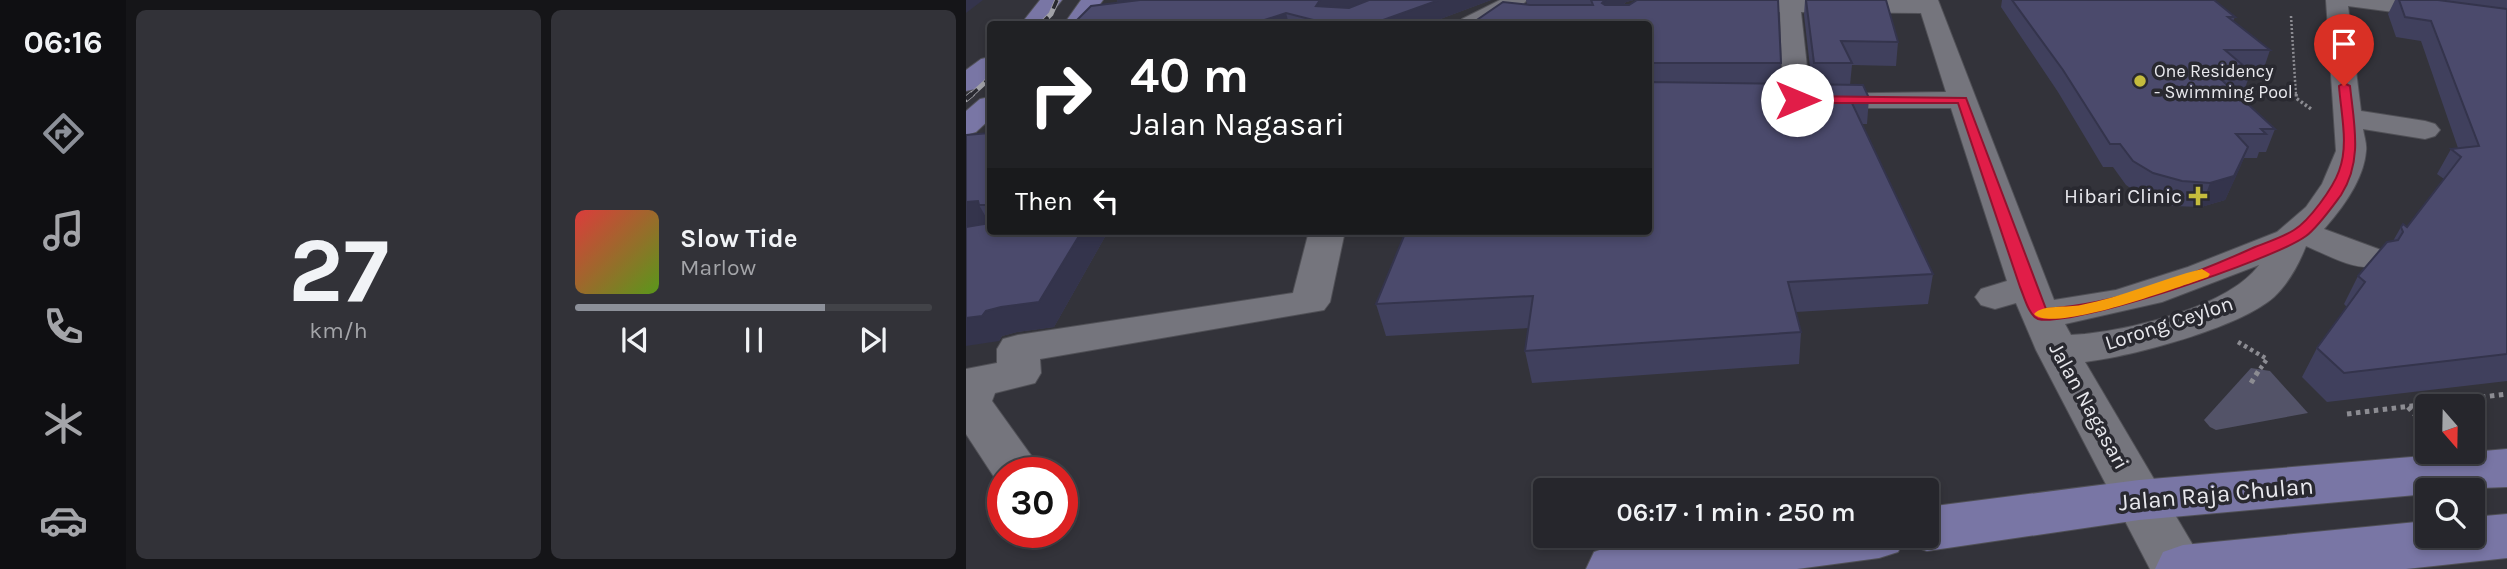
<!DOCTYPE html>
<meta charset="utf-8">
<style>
:root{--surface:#26262c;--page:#323238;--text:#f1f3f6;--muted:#a4a5a9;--line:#424348;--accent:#8c9099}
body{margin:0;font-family:Karla,sans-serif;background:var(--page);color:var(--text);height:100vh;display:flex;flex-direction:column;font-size:26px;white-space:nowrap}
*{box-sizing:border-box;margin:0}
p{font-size:23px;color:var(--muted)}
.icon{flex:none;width:38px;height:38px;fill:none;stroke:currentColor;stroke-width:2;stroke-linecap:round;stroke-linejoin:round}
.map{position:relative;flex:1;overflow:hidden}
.details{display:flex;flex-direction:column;gap:10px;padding:10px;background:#151518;width:840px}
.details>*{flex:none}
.hud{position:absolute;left:21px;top:21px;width:665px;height:214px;border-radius:7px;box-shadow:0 4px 10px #0003,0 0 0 2px var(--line);background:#202124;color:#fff;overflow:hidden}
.needle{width:46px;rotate:160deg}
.fabs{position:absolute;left:1449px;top:394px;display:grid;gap:14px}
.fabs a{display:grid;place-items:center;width:70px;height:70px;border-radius:7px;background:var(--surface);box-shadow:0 4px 10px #0003,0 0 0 2px var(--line);font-size:35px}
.speed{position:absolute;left:21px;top:457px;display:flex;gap:14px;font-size:35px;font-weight:700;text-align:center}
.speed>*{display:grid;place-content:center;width:91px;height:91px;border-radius:50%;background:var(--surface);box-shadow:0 4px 10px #0003,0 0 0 2px var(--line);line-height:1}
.speed .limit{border:10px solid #d22;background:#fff;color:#111}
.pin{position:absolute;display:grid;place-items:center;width:60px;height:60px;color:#fff;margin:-72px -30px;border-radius:50% 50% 50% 0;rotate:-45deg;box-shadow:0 0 7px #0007}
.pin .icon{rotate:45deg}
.me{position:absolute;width:77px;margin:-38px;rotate:90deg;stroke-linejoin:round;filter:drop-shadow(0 0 5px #0008)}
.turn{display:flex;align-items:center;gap:24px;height:147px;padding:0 28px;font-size:32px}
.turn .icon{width:91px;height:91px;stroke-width:2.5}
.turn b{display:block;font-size:49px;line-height:60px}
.then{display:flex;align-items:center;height:66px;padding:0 28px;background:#0003;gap:14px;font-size:26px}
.details .tile{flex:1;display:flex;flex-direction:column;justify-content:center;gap:10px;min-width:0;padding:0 24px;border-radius:10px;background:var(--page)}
.details .dial{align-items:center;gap:0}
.dial b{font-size:91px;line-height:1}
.song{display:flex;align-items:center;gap:21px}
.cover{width:84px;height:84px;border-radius:10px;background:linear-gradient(135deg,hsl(0 70% 55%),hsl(90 70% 35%))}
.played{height:7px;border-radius:4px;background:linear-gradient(90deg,var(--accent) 70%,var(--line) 70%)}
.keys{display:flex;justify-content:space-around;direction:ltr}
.details .tiles{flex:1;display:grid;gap:10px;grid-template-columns:repeat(2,1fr)}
.trip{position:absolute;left:567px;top:478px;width:406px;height:70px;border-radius:7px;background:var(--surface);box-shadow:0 4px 10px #0003,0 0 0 2px var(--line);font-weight:600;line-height:70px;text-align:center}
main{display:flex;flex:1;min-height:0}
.menu{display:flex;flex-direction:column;width:126px;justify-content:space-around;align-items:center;background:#0f0f12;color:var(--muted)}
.menu .icon{width:49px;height:49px}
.menu .active{color:var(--accent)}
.menu b{font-size:32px;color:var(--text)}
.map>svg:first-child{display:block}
.green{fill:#535368}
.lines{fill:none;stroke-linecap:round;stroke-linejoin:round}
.minor-casing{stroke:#505056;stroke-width:2}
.major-casing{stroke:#505056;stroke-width:2}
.path-far3{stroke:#8c8c92;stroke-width:2.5;stroke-dasharray:2 2;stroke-linecap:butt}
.path-far2{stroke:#8c8c92;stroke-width:3.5;stroke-dasharray:2.5 2.5;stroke-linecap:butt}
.path-far1{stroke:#8c8c92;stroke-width:4.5;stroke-dasharray:3.5 3.5;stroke-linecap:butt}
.path{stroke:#8c8c92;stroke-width:5;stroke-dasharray:4.5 4.5;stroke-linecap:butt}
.minor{fill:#75757d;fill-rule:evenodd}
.major{fill:#7976a5;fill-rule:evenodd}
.rail-far1-casing{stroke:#a2a2a8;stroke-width:5}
.rail-casing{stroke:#a2a2a8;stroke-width:6}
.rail-far1{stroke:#292930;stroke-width:3.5;stroke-dasharray:10;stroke-linecap:butt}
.rail{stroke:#292930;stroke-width:4.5;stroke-dasharray:12;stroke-linecap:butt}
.wall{fill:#40405d}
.shaded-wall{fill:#34344c}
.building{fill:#4b4a6c;stroke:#34344c;stroke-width:2}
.route{fill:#e11d48;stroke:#92132f;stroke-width:2}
.slow{fill:#f59e0b}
.poi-dot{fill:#c5bc3d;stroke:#292930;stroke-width:2.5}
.labels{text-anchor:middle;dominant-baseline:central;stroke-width:7;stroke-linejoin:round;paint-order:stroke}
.far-poi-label{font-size:18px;fill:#e8e8ed;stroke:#292930;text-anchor:start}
.poi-label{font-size:21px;fill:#e8e8ed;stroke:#292930;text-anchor:end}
.street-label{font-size:21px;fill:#e8e8ed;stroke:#292930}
.near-street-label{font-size:24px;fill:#e8e8ed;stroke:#292930}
</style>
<main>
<nav class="menu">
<b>06:16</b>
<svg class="icon active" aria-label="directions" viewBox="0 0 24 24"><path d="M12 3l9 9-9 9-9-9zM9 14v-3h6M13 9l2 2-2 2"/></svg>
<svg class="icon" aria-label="music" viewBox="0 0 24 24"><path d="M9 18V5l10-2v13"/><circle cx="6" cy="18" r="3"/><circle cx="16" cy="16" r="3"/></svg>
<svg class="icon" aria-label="phone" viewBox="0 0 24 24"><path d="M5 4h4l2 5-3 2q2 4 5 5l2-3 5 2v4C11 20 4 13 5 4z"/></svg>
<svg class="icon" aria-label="climate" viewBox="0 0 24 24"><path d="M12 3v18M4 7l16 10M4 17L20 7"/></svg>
<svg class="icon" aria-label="car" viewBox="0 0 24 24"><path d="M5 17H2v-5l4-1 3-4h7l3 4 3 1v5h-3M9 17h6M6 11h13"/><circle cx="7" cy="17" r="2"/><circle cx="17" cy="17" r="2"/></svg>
</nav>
<section class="details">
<div class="tiles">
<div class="tile dial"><b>27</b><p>km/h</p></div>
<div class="tile">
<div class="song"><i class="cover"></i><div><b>Slow Tide</b><p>Marlow</p></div></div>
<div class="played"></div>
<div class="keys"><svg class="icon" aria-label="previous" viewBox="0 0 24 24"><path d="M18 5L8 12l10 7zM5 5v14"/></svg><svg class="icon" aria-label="pause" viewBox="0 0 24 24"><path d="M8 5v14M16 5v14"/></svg><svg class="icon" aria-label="next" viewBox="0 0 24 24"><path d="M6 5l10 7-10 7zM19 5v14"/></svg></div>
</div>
</div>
</section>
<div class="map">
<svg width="1541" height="569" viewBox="0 0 1541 569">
<rect width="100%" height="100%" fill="#33333a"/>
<!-- green -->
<polygon class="green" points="1285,368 1304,371 1342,413 1250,430 1244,427 1238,420"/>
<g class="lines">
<!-- minor casing -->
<g class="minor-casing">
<g id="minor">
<polygon points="534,0 561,0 557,4 520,24 493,24 496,19"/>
<path d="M681 0H972L1088 300 1150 290 1222 267 1311 232 1340 207 1356 184 1370 151 1360 0H1435L1541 13V27L1382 6 1395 111 1459 121 1469 124 1474 130 1469 136 1459 139 1397 129C1398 136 1401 144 1400 151 1398 179 1376 209 1358 229L1415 250 1420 258 1415 266C1390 272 1364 256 1340 246 1333 264 1322 284 1308 297 1273 328 1167 356 1119 362L1241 569H1184L1070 350 1050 303 1029 309 1015 305 1009 297 1015 289 1041 281 985 108H852C841 105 833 109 821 106L817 100 814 12 689 10 681 9 678 4ZM835 12 955 13 980 92 844 94ZM1293 265C1263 306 1168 329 1119 334L1105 335 1099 324 1196 302Z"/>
<polygon points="343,231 379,231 364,302 358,310 74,359 75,373 69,383 29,393 26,401 77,472 37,472 37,486 34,486 0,434 0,369 31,363 31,349 37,339 52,335 327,293"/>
</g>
</g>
<!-- major casing -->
<g class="major-casing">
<g id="major">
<polygon points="74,0 96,0 77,24 55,24"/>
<polygon points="115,0 137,0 120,24 98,24"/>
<polygon points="24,57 24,76 9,89 0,91 0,70 15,59"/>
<polygon points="24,97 24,119 10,132 0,135 0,111 14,99"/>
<polygon points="1541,449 1541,487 1461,490 1461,494 1173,520 961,551 942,544 939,538 932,552 913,558 831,569 620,569 628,552 648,545 729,536 961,536 961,507 1173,480"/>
<polygon points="1541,514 1541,558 1440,569 1189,569 1197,552 1217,545 1461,521 1461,536 1507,536 1507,517"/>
</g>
</g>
<!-- path-far3 -->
<polyline class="path-far3" points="1325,16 1330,96"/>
<!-- path-far2 -->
<polyline class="path-far2" points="1330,94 1330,98 1345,109"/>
<!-- path-far1 -->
<polyline class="path-far1" points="1272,342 1301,359 1292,372"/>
<!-- path -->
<g class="path">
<polyline points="1285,383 1293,370"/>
<polyline points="1442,407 1461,428"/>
<polyline points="1381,414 1541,394"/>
<polyline points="1507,416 1517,427"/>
</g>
<!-- minor -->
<use href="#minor" class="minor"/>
<!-- major -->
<use href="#major" class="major"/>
<!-- rail-far1 casing -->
<g class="rail-far1-casing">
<g id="rail-far1">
<polyline points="75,24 85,14 91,0"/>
<polyline points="4,96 24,78"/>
</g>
</g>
<!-- rail casing -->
<g class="rail-casing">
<polyline id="rail" points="0,99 6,94"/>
</g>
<!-- rail-far1 -->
<use href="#rail-far1" class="rail-far1"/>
<!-- rail -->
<use href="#rail" class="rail"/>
</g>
<!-- wall -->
<g class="wall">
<polygon points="151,0 525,0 461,24 107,24 152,3"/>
<polygon points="560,0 668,0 660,2 657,5 815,63 814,84 846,84 838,15 839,0 920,0 932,42 930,66 886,65 884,85 903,98 901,124 896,124 967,274 962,304 830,312 835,332 833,364 566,383 559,351 563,328 420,336 410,304 682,231 682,24 561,5"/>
<polygon points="1036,0 1248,0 1269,17 1267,21 1304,50 1297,71 1283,71 1285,72 1277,93 1270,93 1309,129 1300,152 1293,152 1291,158 1278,158 1259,200 1235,207 1207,206 1179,198 1160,185 1147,167 1137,167 1092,92 1035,7"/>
<polygon points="1429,0 1541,0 1541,381 1361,402 1336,377 1351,348 1381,307 1378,304 1392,276 1427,241 1435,227 1441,227 1478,179 1471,174 1485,149 1492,148 1455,41 1430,37 1422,14"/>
<polygon points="24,133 24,231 138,231 140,235 88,327 51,332 36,336 33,341 0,135"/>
</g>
<!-- shaded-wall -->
<g class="shaded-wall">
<polygon points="0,0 17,0 0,13"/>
<polygon points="151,0 180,0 152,3"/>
<polygon points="354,0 402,0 360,17 350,6"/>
<polygon points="473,0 525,0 461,24 406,24"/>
<polygon points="639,0 668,0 660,2 638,24 636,3"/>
<polygon points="320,13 323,24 286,24"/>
<polygon points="1282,147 1273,170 1259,200 1235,207 1244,183"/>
<polygon points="12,201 13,205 24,224 0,227 0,202"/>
<polygon points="116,231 138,231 140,235 88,327 51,332 36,336 33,341 0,346 0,318 35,307"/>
</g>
<!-- building -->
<g class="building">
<polygon points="174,0 354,0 350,6 383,8 403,0 473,0 406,24 363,24 320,13 286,24 253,24 227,21 224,24 107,24 125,6"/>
<polygon points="625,0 639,0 636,3 639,5 663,5 671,0 812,0 815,63 682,63 682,24 505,24 537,2 564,5 627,5"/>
<polygon points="840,0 920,0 932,42 875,41 886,63 848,63"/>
<polygon points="1046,0 1248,0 1269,17 1262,17 1304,50 1259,50 1285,72 1247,72 1309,129 1295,129 1300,134 1270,134 1282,147 1268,176 1244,183 1216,181 1187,173 1167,161 1154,144 1144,144 1097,70"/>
<polygon points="1433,0 1472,0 1541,9 1541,354 1378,373 1351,348 1399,282 1392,276 1421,242 1432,240 1437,232 1435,227 1437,224 1441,227 1495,157 1485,149 1513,146 1465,21 1439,17"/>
<polygon points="682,82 897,85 903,98 884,99 967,274 822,282 835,332 559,351 567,296 410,304 440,231 682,231"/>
<polygon points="24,133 24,205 13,205 12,201 0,202 0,135"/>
<polygon points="24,223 24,231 116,231 73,302 35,307 20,311 16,316 0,318 0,227"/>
</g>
<!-- route -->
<path class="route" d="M1378 83 1384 86C1388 124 1397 161 1375 195 1366 207 1352 227 1340 236 1309 259 1106 328 1072 319 1063 316 1058 296 1054 287L992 103H831L826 100 831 96 1000 98 1080 309C1151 304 1225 276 1289 247 1302 242 1317 237 1328 230 1343 221 1367 188 1373 171 1383 145 1375 114 1373 86Z"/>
<!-- slow -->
<path class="slow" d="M1236 269 1244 274 1242 277C1215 286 1087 334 1068 314 1077 304 1102 308 1115 305 1157 297 1195 279 1236 269Z"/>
<!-- markers -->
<g class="poi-dot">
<circle cx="1174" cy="81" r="7"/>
<path d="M1228.5 185.5h7v7h7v7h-7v7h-7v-7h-7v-7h7z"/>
</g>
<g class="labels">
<!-- far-poi labels -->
<g class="far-poi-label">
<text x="1188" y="71">One Residency<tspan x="1188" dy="21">- Swimming Pool</tspan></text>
</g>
<!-- poi labels -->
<g class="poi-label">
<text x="1216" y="196">Hibari Clinic</text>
</g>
<!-- street labels -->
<g class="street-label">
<text transform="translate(1203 323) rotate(-18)">Lorong Ceylon</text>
<text transform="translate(1123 406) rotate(61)">Jalan Nagasari</text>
</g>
<!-- near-street labels -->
<g class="near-street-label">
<text transform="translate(1250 494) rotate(-5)">Jalan Raja Chulan</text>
</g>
</g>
</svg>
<div class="fabs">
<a><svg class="needle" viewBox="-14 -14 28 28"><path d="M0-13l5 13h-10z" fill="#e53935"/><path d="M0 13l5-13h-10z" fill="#a4a5a9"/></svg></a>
<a><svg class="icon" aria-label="search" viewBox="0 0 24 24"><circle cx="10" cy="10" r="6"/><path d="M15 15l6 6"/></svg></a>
</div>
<div class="speed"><div class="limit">30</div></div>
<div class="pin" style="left:1378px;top:86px;background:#d93025"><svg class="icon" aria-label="arrive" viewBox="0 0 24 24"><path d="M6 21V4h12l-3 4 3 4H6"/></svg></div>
<svg class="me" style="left:831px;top:100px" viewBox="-20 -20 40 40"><circle r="19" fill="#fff"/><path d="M0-13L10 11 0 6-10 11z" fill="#e11d48"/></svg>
<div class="trip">06:17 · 1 min · 250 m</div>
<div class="hud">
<div class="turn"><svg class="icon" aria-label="right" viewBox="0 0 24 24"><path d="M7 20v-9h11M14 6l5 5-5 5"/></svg><div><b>40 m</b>Jalan Nagasari</div></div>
<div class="then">Then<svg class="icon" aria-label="left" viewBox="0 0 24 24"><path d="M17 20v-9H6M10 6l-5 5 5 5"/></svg></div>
</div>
</div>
</main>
